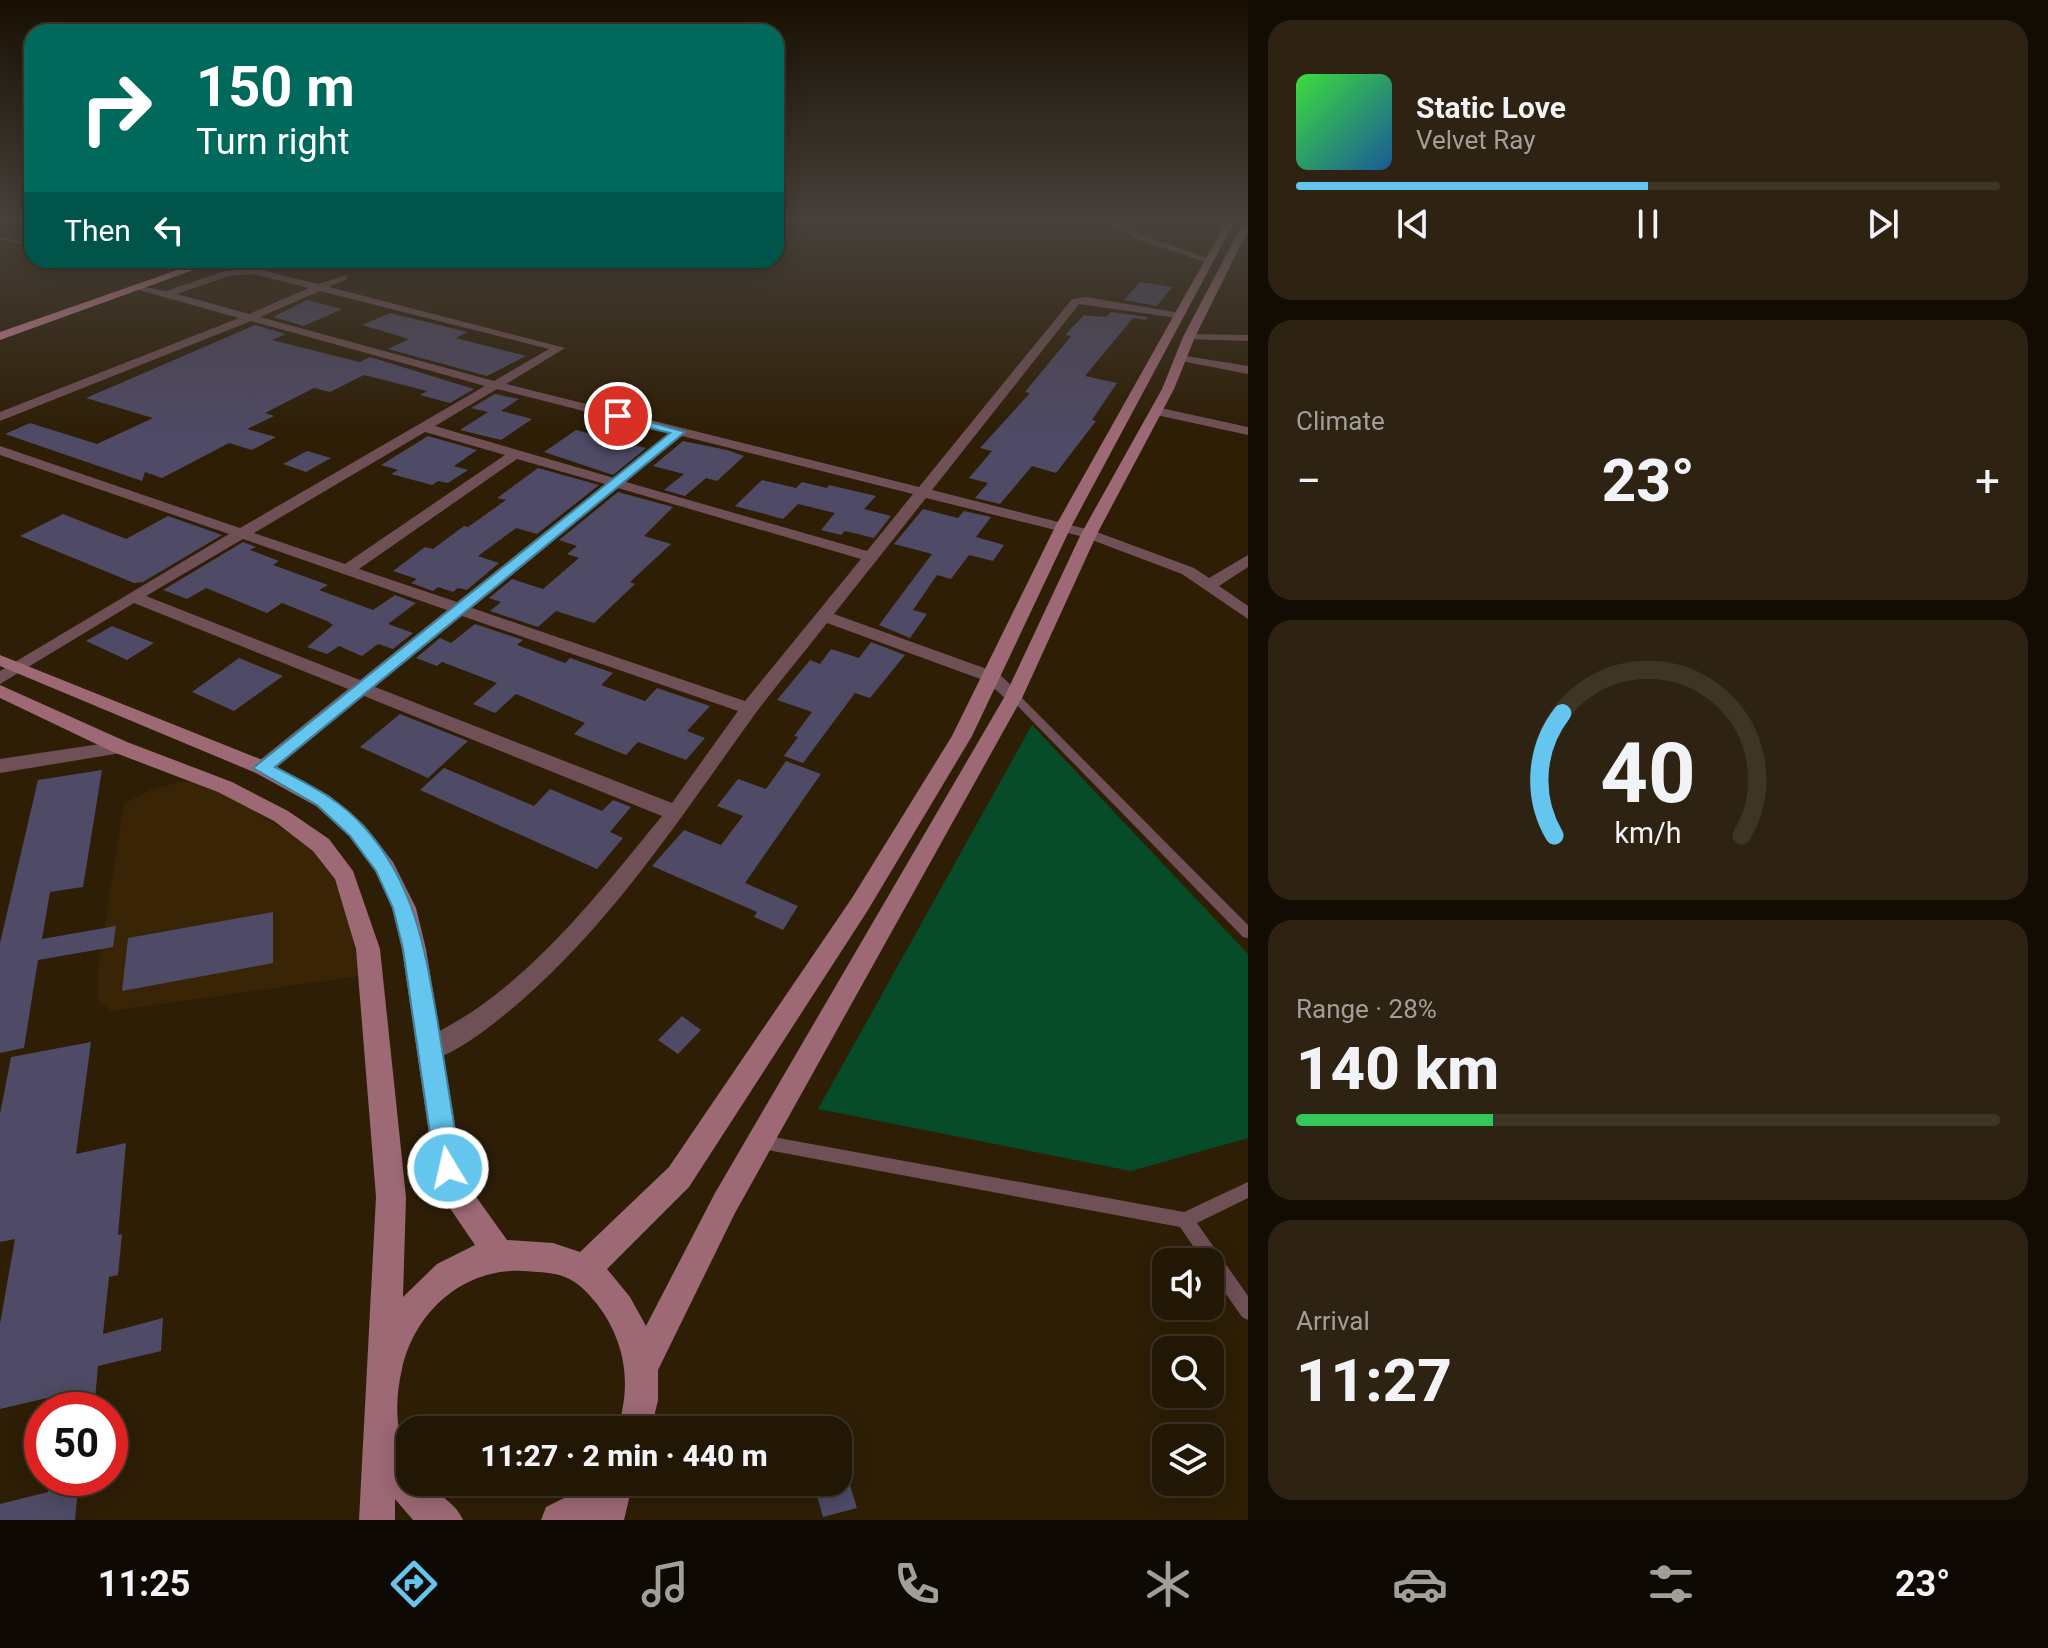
<!DOCTYPE html>
<meta charset="utf-8">
<style>
:root{--surface:#221604;--page:#2e2313;--text:#f1f3f6;--muted:#a29f9a;--line:#3f3526;--accent:#64c5ee}
body{margin:0;font-family:Roboto,sans-serif;background:var(--page);color:var(--text);height:100vh;display:flex;flex-direction:column;font-size:30px;white-space:nowrap}
*{box-sizing:border-box;margin:0}
p{font-size:26px;color:var(--muted)}
.icon{flex:none;width:44px;height:44px;fill:none;stroke:currentColor;stroke-width:2;stroke-linecap:round;stroke-linejoin:round}
.map{position:relative;flex:1;overflow:hidden}
.sheet{display:flex;flex-direction:column;gap:20px;padding:20px;background:#130c02;width:800px}
.sheet>*{flex:none}
.banner{position:absolute;left:24px;top:24px;width:760px;height:244px;border-radius:24px;box-shadow:0 4px 20px #0003,0 0 0 2px var(--line);background:#00695c;color:#fff;overflow:hidden}
.buttons{position:absolute;left:1152px;top:1248px;display:grid;gap:16px}
.buttons a{display:grid;place-items:center;width:72px;height:72px;border-radius:16px;background:var(--surface);box-shadow:0 4px 20px #0003,0 0 0 2px var(--line);font-size:40px}
.speed{position:absolute;left:24px;top:1392px;display:flex;gap:16px;font-size:40px;font-weight:700;text-align:center}
.speed>*{display:grid;place-content:center;width:104px;height:104px;border-radius:50%;background:var(--surface);box-shadow:0 4px 20px #0003,0 0 0 2px var(--line);line-height:1}
.speed .limit{border:12px solid #d22;background:#fff;color:#111}
.pin{position:absolute;display:grid;place-items:center;width:68px;height:68px;color:#fff;margin:-34px;border:4px solid #fff;border-radius:50%;box-shadow:0 2px 8px #0007}
.me{position:absolute;width:88px;margin:-44px;rotate:351deg;stroke-linejoin:round;filter:drop-shadow(0 0 6px #0008)}
.turn{display:flex;align-items:center;gap:28px;height:168px;padding:0 40px;font-size:36px}
.turn .icon{width:104px;height:104px;stroke-width:2.5}
.turn b{display:block;font-size:56px;line-height:68px}
.then{display:flex;align-items:center;height:76px;padding:0 40px;background:#0003;gap:16px;font-size:30px}
.big{font-size:60px;font-weight:800;line-height:1.1}
.sheet .card{flex:1;display:flex;flex-direction:column;justify-content:center;gap:12px;min-width:0;padding:0 28px;border-radius:24px;background:var(--page)}
.sheet .dial{align-items:center;gap:0}
.dial svg{height:208px;overflow:visible;fill:none;stroke:var(--line);stroke-width:7;stroke-linecap:round;text-anchor:middle}
.dial text{fill:var(--text);stroke:none}
.song{display:flex;align-items:center;gap:24px}
.cover{width:96px;height:96px;border-radius:12px;background:linear-gradient(135deg,hsl(120 70% 55%),hsl(210 70% 35%))}
.played{height:8px;border-radius:4px;background:linear-gradient(90deg,var(--accent) 50%,var(--line) 50%)}
.keys{display:flex;justify-content:space-around;direction:ltr}
.heat{display:flex;justify-content:space-between;align-items:center;font-size:44px;direction:ltr}
.charge{height:12px;border-radius:6px;background:linear-gradient(90deg,#34c759 28%,var(--line) 0)}
.trip{position:absolute;left:396px;top:1416px;width:456px;height:80px;border-radius:24px;background:var(--surface);box-shadow:0 4px 20px #0003,0 0 0 2px var(--line);font-weight:800;line-height:80px;text-align:center}
.dock{display:flex;height:128px;justify-content:space-around;align-items:center;background:#0e0902;color:var(--muted)}
.dock .icon{width:56px;height:56px}
.dock .active{color:var(--accent)}
.dock b{font-size:36px;color:var(--text)}
main{display:flex;flex:1;min-height:0}
.map>svg:first-child{display:block}
.built{fill:#392505}
.green{fill:#064c28}
.building{fill:#4f4a65}
.lines{fill:none;stroke-linecap:round;stroke-linejoin:round}
.service{fill:#705057;fill-rule:evenodd}
.minor{fill:#705057;fill-rule:evenodd}
.secondary{fill:#9c6975;fill-rule:evenodd}
.trunk{fill:#ce8498;fill-rule:evenodd}
.route{fill:#64c5ee;stroke:#41809b;stroke-width:2}
</style>
<main>
<div class="map">
<svg width="1248" height="1520" viewBox="0 0 1248 1520">
<rect width="100%" height="100%" fill="#2e1e06"/>
<!-- built -->
<polygon class="built" points="178,782 198,782 234,799 298,838 314,852 332,874 339,892 351,928 360,976 112,1011 98,1000 98,968 124,804 148,791"/>
<!-- green -->
<polygon class="green" points="1032,725 1248,954 1248,1138 1131,1171 818,1109"/>
<!-- building -->
<g class="building">
<polygon points="1140,282 1172,287 1157,306 1124,300"/>
<polygon points="307,300 342,309 304,326 273,317"/>
<polygon points="1111,312 1148,317 1146,320 1133,318 1085,376 1117,383 1092,420 1096,421 1056,473 1032,466 1000,504 975,498 988,483 969,478 992,451 980,448 1030,393 1025,392 1071,336 1065,335 1084,315 1106,317"/>
<polygon points="390,313 468,332 456,338 526,356 487,376 388,349 409,339 362,325"/>
<polygon points="255,325 286,334 272,340 360,362 370,357 474,389 450,403 420,395 427,391 364,375 330,392 314,388 265,413 274,416 247,429 276,437 252,450 229,443 162,478 145,472 142,481 5,434 30,423 97,444 153,418 86,398"/>
<polygon points="495,394 519,399 501,411 532,419 501,440 460,430 488,412 471,408"/>
<polygon points="576,430 621,442 646,448 613,475 544,452"/>
<polygon points="428,436 477,450 454,466 468,470 448,483 438,481 432,485 391,474 398,470 381,465"/>
<polygon points="683,441 727,450 744,456 717,481 706,478 685,496 664,490 684,474 653,466"/>
<polygon points="307,451 331,458 306,472 283,464"/>
<polygon points="538,468 599,485 537,534 516,528 478,556 499,563 467,590 458,588 453,592 438,587 433,591 411,583 417,579 393,571 425,547 433,549 464,526 468,527 506,500 497,498"/>
<polygon points="762,480 796,488 802,482 827,488 829,485 876,496 864,509 891,516 874,538 845,531 841,535 821,530 835,513 798,504 783,519 735,506"/>
<polygon points="618,492 673,507 644,536 671,544 630,582 635,584 594,623 556,611 538,627 490,611 501,602 489,598 512,579 543,589 579,558 567,554 577,546 559,540"/>
<polygon points="923,509 958,518 964,511 991,517 976,537 1004,545 993,561 969,555 951,579 937,575 913,610 927,614 910,638 879,625 932,554 894,544"/>
<polygon points="63,514 126,539 168,516 222,535 143,582 134,583 20,536"/>
<polygon points="243,542 256,547 250,550 279,561 273,565 328,585 319,590 373,610 395,595 416,603 388,624 413,633 393,649 378,644 362,656 339,646 327,654 307,647 333,625 327,621 282,603 267,613 206,588 187,599 163,590"/>
<polygon points="475,624 523,640 517,645 565,663 570,658 613,673 601,685 645,701 657,688 710,706 687,731 705,738 686,760 638,742 626,755 574,734 585,723 516,694 495,713 473,704 497,683 442,662 437,666 416,658 440,638 451,643"/>
<polygon points="112,626 154,643 127,660 86,641"/>
<polygon points="871,642 905,655 870,698 855,693 803,763 784,756 798,737 794,736 812,712 777,700 810,660 820,664 831,649 859,658"/>
<polygon points="239,658 283,676 234,711 192,692"/>
<polygon points="400,714 468,741 428,778 360,747"/>
<polygon points="786,761 821,774 745,883 798,906 783,930 754,917 757,912 652,866 684,830 721,845 743,816 717,806 738,779 766,789"/>
<polygon points="444,768 534,806 550,789 602,811 613,800 631,807 610,832 623,838 597,869 420,790"/>
<polygon points="102,770 83,887 50,892 42,939 116,926 113,947 38,960 24,1048 0,1053 0,943 38,780"/>
<polygon points="273,912 273,963 122,991 128,938"/>
<polygon points="682,1016 701,1030 678,1054 658,1040"/>
<polygon points="91,1042 76,1154 126,1143 118,1235 122,1234 118,1275 109,1277 103,1334 163,1318 161,1351 98,1366 94,1410 58,1410 60,1395 0,1409 0,1324 15,1239 0,1242 0,1114 11,1057"/>
<polygon points="50,1478 79,1478 75,1520 0,1520 0,1504 48,1492"/>
<polygon points="813,1482 849,1482 857,1508 823,1517"/>
</g>
<g class="lines">
<!-- service -->
<g class="service">
<polygon points="0,237 32,243 32,247 0,239"/>
<polygon points="1014,693 1018,694 1248,925 1248,938 1243,937 1010,698 1009,696 1010,694"/>
<polygon points="762,1135 1184,1212 1248,1182 1248,1198 1197,1223 1248,1296 1248,1320 1242,1317 1210,1271 1210,1262 1204,1262 1180,1227 762,1149 757,1147 754,1142 757,1137"/>
</g>
<!-- minor -->
<g class="minor">
<polygon points="1100,219 1111,219 1145,236 1213,260 1205,262 1139,240"/>
<path d="M253 268 318 284 347 275V279L329 287 565 348 506 384 919 487 1072 299 1086 297 1181 313V317L1177 318 1079 304 932 490 1094 531 1194 568 1209 578 1248 555V567L1219 586 1248 606V619L1182 574 1084 537 926 498 834 614 998 673 1023 696 1021 700H1007L986 681 827 623C803 654 778 683 755 714 682 815 616 918 521 1001 495 1023 463 1050 430 1061L421 1058 417 1050 421 1042C440 1030 461 1020 479 1007 552 955 606 884 662 816L364 696 270 773H256L253 768 256 763 348 689 134 603 0 684V671L229 534 0 455V446L240 528 485 386 251 321 0 421V412L239 318 135 289V285L166 291 225 271ZM253 274 309 288 249 314 177 294 229 276ZM320 291 549 349 494 381 260 317ZM497 389 670 433 614 478 435 426ZM425 432 505 455 345 564 254 533ZM682 436 913 494 867 551 626 482ZM517 459 605 484 457 602 359 569ZM618 488 861 559 745 701 472 608ZM243 539 447 610 360 680 146 596ZM462 616 738 711 672 803 375 687Z"/>
<polygon points="1189,334 1248,335 1248,341 1185,339 1183,337"/>
<polygon points="1180,355 1248,366 1248,374 1176,360 1174,358"/>
<polygon points="1156,407 1248,427 1248,435 1152,414 1150,411"/>
<polygon points="120,741 127,742 130,747 127,752 0,773 0,759"/>
</g>
<!-- secondary -->
<g class="secondary">
<path d="M1228 219H1236L1071 527 972 736 868 910 689 1187 607 1269 630 1297 646 1326 715 1193 1005 696 1081 534 1162 389 1183 337 1244 221 1248 219V230L1195 337 1174 389 1097 534 1023 696 735 1213 658 1370V1400L651 1430H617C632 1385 626 1342 597 1304 588 1293 578 1282 565 1277 552 1272 537 1272 523 1271 464 1268 415 1311 402 1369 398 1386 396 1405 398 1423 400 1435 408 1446 410 1458 411 1465 410 1474 410 1482H426C439 1496 456 1503 463 1520H413L395 1499V1520H359L376 1197 356 949 335 879 313 851 274 821 218 792 113 752 0 698V685L127 742 232 782 288 811 329 839 353 871 380 949 406 1197 403 1297 437 1264 475 1245 445 1201 434 1168 402 949 392 908 376 872 349 836 316 806 256 773 0 666V655L270 763 330 796 365 826 393 862 416 908 426 949 462 1168 467 1184 507 1240 553 1243 580 1252 669 1167 852 898 952 736 1055 527Z"/>
<polygon points="582,1482 633,1482 624,1520 541,1520 546,1507 568,1496"/>
</g>
<!-- trunk -->
<polygon class="trunk" points="206,260 221,260 0,340 0,332"/>
</g>
<!-- sky -->
<linearGradient id="sky" x2="0" y2="1"><stop stop-color="#191003"/><stop offset="0.51" stop-color="#46413b"/><stop offset="1" stop-color="#46413b" stop-opacity="0"/></linearGradient>
<rect width="1248" height="432" fill="url(#sky)"/>
<!-- route -->
<path class="route" d="M618 413 685 432 275 767C308 784 341 800 365 828 417 886 426 956 439 1030 446 1076 454 1122 461 1168L457 1177 448 1181 439 1177 435 1168 403 949 393 908 376 871 350 836 317 805 253 768 670 433 613 419V414Z"/>
</svg>
<div class="buttons">
<a><svg class="icon" aria-label="sound" viewBox="0 0 24 24"><path d="M4 9h4l5-4v14l-5-4H4zM17 9q2 3 0 6"/></svg></a>
<a><svg class="icon" aria-label="search" viewBox="0 0 24 24"><circle cx="10" cy="10" r="6"/><path d="M15 15l6 6"/></svg></a>
<a><svg class="icon" aria-label="layers" viewBox="0 0 24 24"><path d="M12 4l9 5-9 5-9-5zM3 14l9 5 9-5"/></svg></a>
</div>
<div class="speed"><div class="limit">50</div></div>
<div class="pin" style="left:618px;top:416px;background:#d93025"><svg class="icon" aria-label="arrive" viewBox="0 0 24 24"><path d="M6 21V4h12l-3 4 3 4H6"/></svg></div>
<svg class="me" style="left:448px;top:1168px" viewBox="-20 -20 40 40"><circle r="17" fill="#64c5ee" stroke="#fff" stroke-width="3"/><path d="M0-11L8 9 0 5-8 9z" fill="#fff"/></svg>
<div class="trip">11:27 · 2 min · 440 m</div>
<div class="banner">
<div class="turn"><svg class="icon" aria-label="right" viewBox="0 0 24 24"><path d="M7 20v-9h11M14 6l5 5-5 5"/></svg><div><b>150 m</b>Turn right</div></div>
<div class="then">Then<svg class="icon" aria-label="left" viewBox="0 0 24 24"><path d="M17 20v-9H6M10 6l-5 5 5 5"/></svg></div>
</div>
</div>
<section class="sheet">
<div class="card">
<div class="song"><i class="cover"></i><div><b>Static Love</b><p>Velvet Ray</p></div></div>
<div class="played"></div>
<div class="keys"><svg class="icon" aria-label="previous" viewBox="0 0 24 24"><path d="M18 5L8 12l10 7zM5 5v14"/></svg><svg class="icon" aria-label="pause" viewBox="0 0 24 24"><path d="M8 5v14M16 5v14"/></svg><svg class="icon" aria-label="next" viewBox="0 0 24 24"><path d="M6 5l10 7-10 7zM19 5v14"/></svg></div>
</div>
<div class="card"><p>Climate</p>
<div class="heat"><a>−</a><b class="big">23°</b><a>+</a></div>
</div>
<div class="card dial"><svg viewBox="0 0 100 80">
<path d="M14 69A42 42 0 1 1 86 69"/>
<path d="M14 69A42 42 0 0 1 17 22" stroke="#64c5ee"/>
<text x="50" y="56" font-size="32" font-weight="700">40</text>
<text x="50" y="72" font-size="11">km/h</text>
</svg></div>
<div class="card"><p>Range · 28%</p><b class="big">140 km</b><div class="charge"></div></div>
<div class="card"><p>Arrival</p><b class="big">11:27</b></div>
</section>
</main>
<nav class="dock">
<b>11:25</b>
<svg class="icon active" aria-label="directions" viewBox="0 0 24 24"><path d="M12 3l9 9-9 9-9-9zM9 14v-3h6M13 9l2 2-2 2"/></svg>
<svg class="icon" aria-label="music" viewBox="0 0 24 24"><path d="M9 18V5l10-2v13"/><circle cx="6" cy="18" r="3"/><circle cx="16" cy="16" r="3"/></svg>
<svg class="icon" aria-label="phone" viewBox="0 0 24 24"><path d="M5 4h4l2 5-3 2q2 4 5 5l2-3 5 2v4C11 20 4 13 5 4z"/></svg>
<svg class="icon" aria-label="climate" viewBox="0 0 24 24"><path d="M12 3v18M4 7l16 10M4 17L20 7"/></svg>
<svg class="icon" aria-label="car" viewBox="0 0 24 24"><path d="M5 17H2v-5l4-1 3-4h7l3 4 3 1v5h-3M9 17h6M6 11h13"/><circle cx="7" cy="17" r="2"/><circle cx="17" cy="17" r="2"/></svg>
<svg class="icon" aria-label="filters" viewBox="0 0 24 24"><path d="M4 7h16M4 17h16"/><circle cx="9" cy="7" r="2"/><circle cx="15" cy="17" r="2"/></svg>
<b>23°</b>
</nav>
